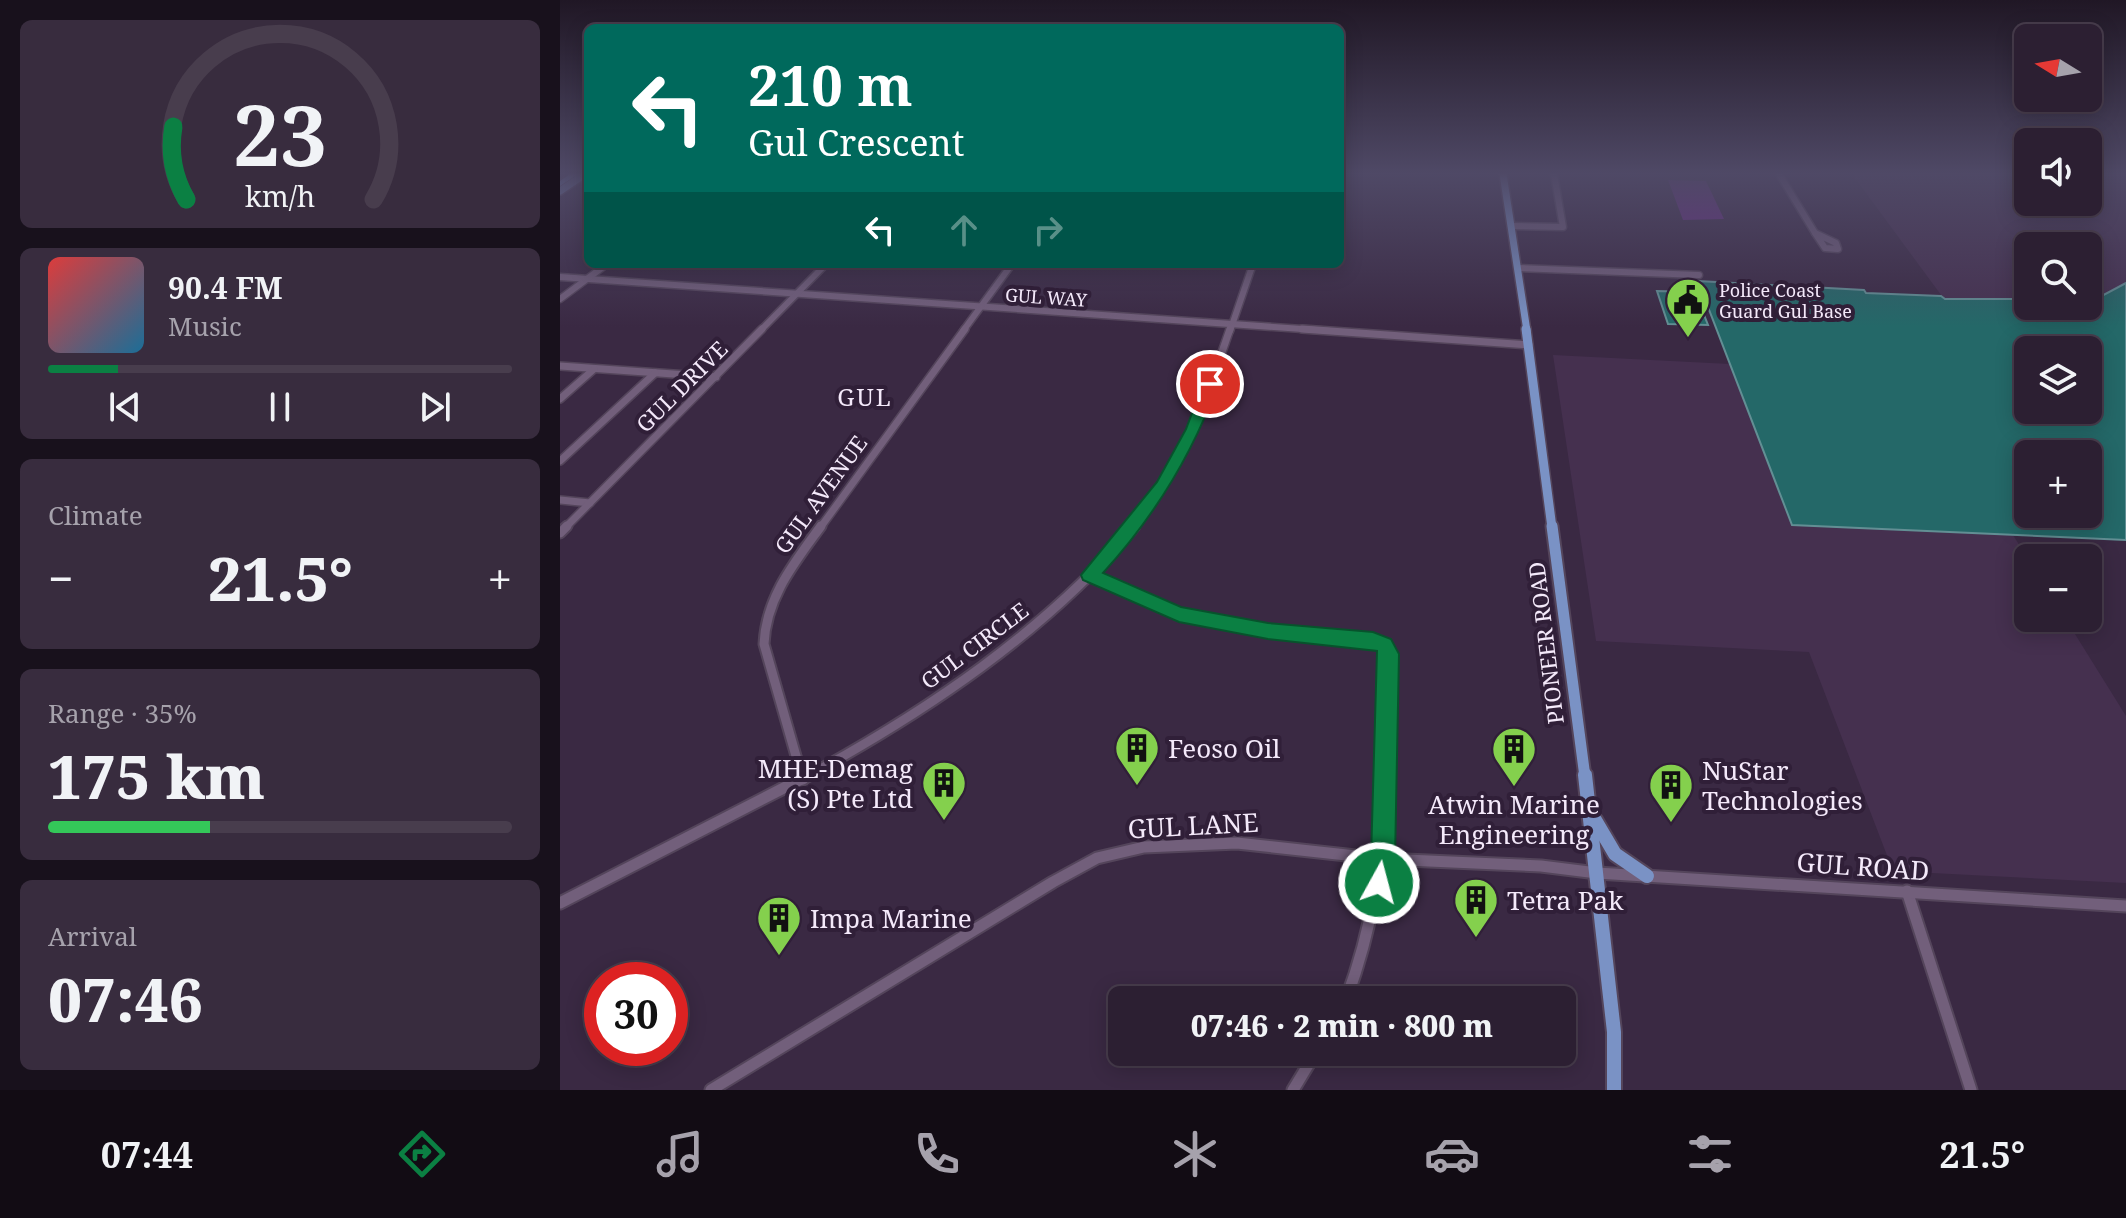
<!DOCTYPE html>
<meta charset="utf-8">
<style>
:root{--surface:#2c1f32;--page:#382c3e;--text:#f1f3f6;--muted:#a6a2ac;--line:#483d4d;--accent:#0b8043}
body{margin:0;font-family:"Noto Serif",serif;background:var(--page);color:var(--text);height:100vh;display:flex;flex-direction:column;font-size:30px;white-space:nowrap}
*{box-sizing:border-box;margin:0}
p{font-size:26px;color:var(--muted)}
.icon{flex:none;width:44px;height:44px;fill:none;stroke:currentColor;stroke-width:2;stroke-linecap:round;stroke-linejoin:round}
.map{position:relative;flex:1;overflow:hidden}
.details{display:flex;flex-direction:column;gap:20px;padding:20px;background:#18111c;width:560px}
.details>*{flex:none}
.top-card{position:absolute;left:24px;top:24px;width:760px;height:244px;border-radius:12px;box-shadow:0 4px 20px #0003,0 0 0 2px var(--line);background:#00695c;color:#fff;overflow:hidden}
.needle{width:52px;rotate:281deg}
.buttons{position:absolute;left:1454px;top:24px;display:grid;gap:16px}
.buttons a{display:grid;place-items:center;width:88px;height:88px;border-radius:12px;background:var(--surface);box-shadow:0 4px 20px #0003,0 0 0 2px var(--line);font-size:40px}
.speed{position:absolute;left:24px;top:962px;display:flex;gap:16px;font-size:40px;font-weight:700;text-align:center}
.speed>*{display:grid;place-content:center;width:104px;height:104px;border-radius:50%;background:var(--surface);box-shadow:0 4px 20px #0003,0 0 0 2px var(--line);line-height:1}
.speed .limit{border:12px solid #d22;background:#fff;color:#111}
.pin{position:absolute;display:grid;place-items:center;width:68px;height:68px;color:#fff;margin:-34px;border:4px solid #fff;border-radius:50%;box-shadow:0 2px 8px #0007}
.me{position:absolute;width:88px;margin:-44px;rotate:7deg;stroke-linejoin:round;filter:drop-shadow(0 0 6px #0008)}
.turn{display:flex;align-items:center;gap:28px;height:168px;padding:0 32px;font-size:36px}
.turn .icon{width:104px;height:104px;stroke-width:2.5}
.turn b{display:block;font-size:56px;line-height:68px}
.lanes{display:flex;align-items:center;height:76px;padding:0 32px;background:#0003;justify-content:center;gap:40px;direction:ltr}
.lanes .off{opacity:.35}
.big{font-size:60px;font-weight:800;line-height:1.1}
.details .widget{flex:1;display:flex;flex-direction:column;justify-content:center;gap:12px;min-width:0;padding:0 28px;border-radius:12px;background:var(--page)}
.details .dial{align-items:center;gap:0}
.dial svg{height:208px;overflow:visible;fill:none;stroke:var(--line);stroke-width:7;stroke-linecap:round;text-anchor:middle}
.dial text{fill:var(--text);stroke:none}
.song{display:flex;align-items:center;gap:24px}
.cover{width:96px;height:96px;border-radius:12px;background:linear-gradient(135deg,hsl(0 70% 55%),hsl(200 70% 35%))}
.played{height:8px;border-radius:4px;background:linear-gradient(90deg,var(--accent) 15%,var(--line) 15%)}
.keys{display:flex;justify-content:space-around;direction:ltr}
.heat{display:flex;justify-content:space-between;align-items:center;font-size:44px;direction:ltr}
.charge{height:12px;border-radius:6px;background:linear-gradient(90deg,#34c759 35%,var(--line) 0)}
.trip{position:absolute;left:548px;top:986px;width:468px;height:80px;border-radius:12px;background:var(--surface);box-shadow:0 4px 20px #0003,0 0 0 2px var(--line);font-weight:800;line-height:80px;text-align:center}
.dock{display:flex;height:128px;justify-content:space-around;align-items:center;background:#120c14;color:var(--muted)}
.dock .icon{width:56px;height:56px}
.dock .selected{color:var(--accent)}
.dock b{font-size:36px;color:var(--text)}
main{display:flex;flex:1;min-height:0}
.map>svg:first-child{display:block}
.built{fill:#45304f}
.green{fill:#6d2989}
.water{fill:#246868;stroke:#628f94;stroke-width:2;fill-rule:evenodd}
.lines{fill:none;stroke-linecap:round;stroke-linejoin:round}
.minor-far3-casing{stroke:#54455b;stroke-width:9}
.minor-far2-casing{stroke:#54455b;stroke-width:10}
.minor-far1-casing{stroke:#54455b;stroke-width:13}
.minor-casing{stroke:#54455b;stroke-width:15}
.major-far3-casing{stroke:#54455b;stroke-width:10}
.major-far2-casing{stroke:#54455b;stroke-width:12}
.major-far1-casing{stroke:#54455b;stroke-width:15}
.major-casing{stroke:#54455b;stroke-width:18}
.highway-casing{stroke:#54455b;stroke-width:4}
.minor-far3{stroke:#725f7b;stroke-width:6}
.minor-far2{stroke:#725f7b;stroke-width:7}
.minor-far1{stroke:#725f7b;stroke-width:9}
.minor{stroke:#725f7b;stroke-width:11}
.major-far3{stroke:#7a92c5;stroke-width:7}
.major-far2{stroke:#7a92c5;stroke-width:9}
.major-far1{stroke:#7a92c5;stroke-width:11}
.major{stroke:#7a92c5;stroke-width:14}
.highway{fill:#7fb4f6;fill-rule:evenodd}
.route{fill:#0b8043;stroke:#07532c;stroke-width:2}
.labels{text-anchor:middle;dominant-baseline:central;stroke-width:8;stroke-linejoin:round;paint-order:stroke}
.far-poi-label{font-size:18px;fill:#f4e9fa;stroke:#301f38;text-anchor:start}
.far-street-label{font-size:18px;fill:#f4e9fa;stroke:#301f38}
.street-label{font-size:22px;fill:#f4e9fa;stroke:#301f38}
.neighbourhood-label{font-size:24px;letter-spacing:2px;fill:#f4e9fa;stroke:#301f38}
.near-poi-label{font-size:26px;fill:#f4e9fa;stroke:#301f38;text-anchor:start}
.near-street-label{font-size:26px;fill:#f4e9fa;stroke:#301f38}
</style>
<main>
<section class="details">
<div class="widget dial"><svg viewBox="0 0 100 80">
<path d="M14 69A42 42 0 1 1 86 69"/>
<path d="M14 69A42 42 0 0 1 9 41" stroke="#0b8043"/>
<text x="50" y="56" font-size="32" font-weight="700">23</text>
<text x="50" y="72" font-size="11">km/h</text>
</svg></div>
<div class="widget">
<div class="song"><i class="cover"></i><div><b>90.4 FM</b><p>Music</p></div></div>
<div class="played"></div>
<div class="keys"><svg class="icon" aria-label="previous" viewBox="0 0 24 24"><path d="M18 5L8 12l10 7zM5 5v14"/></svg><svg class="icon" aria-label="pause" viewBox="0 0 24 24"><path d="M8 5v14M16 5v14"/></svg><svg class="icon" aria-label="next" viewBox="0 0 24 24"><path d="M6 5l10 7-10 7zM19 5v14"/></svg></div>
</div>
<div class="widget"><p>Climate</p>
<div class="heat"><a>−</a><b class="big">21.5°</b><a>+</a></div>
</div>
<div class="widget"><p>Range · 35%</p><b class="big">175 km</b><div class="charge"></div></div>
<div class="widget"><p>Arrival</p><b class="big">07:46</b></div>
</section>
<div class="map">
<svg width="1566" height="1090" viewBox="0 0 1566 1090">
<rect width="100%" height="100%" fill="#3a2943"/>
<!-- built -->
<g class="built">
<polygon points="1292,174 1468,174 1468,202 1528,202 1528,174 1566,174 1566,283 1538,298 1528,298 1528,246 1468,246 1468,299 1384,299"/>
<polygon points="993,355 1170,364 1232,525 1453,535 1468,559 1468,618 1505,618 1566,716 1566,883 1333,871 1249,652 1036,641"/>
</g>
<!-- green -->
<polygon class="green" points="1108,180 1146,181 1164,219 1123,220"/>
<!-- water -->
<g class="water">
<path d="M1138 281 1304 290 1306 293 1381 296 1385 299H1468V306H1528V298H1538L1566 283V540L1232 525ZM1468 350H1528V410H1468ZM1468 454H1528V514H1468Z"/>
<polygon points="1097,291 1135,292 1148,325 1108,324"/>
</g>
<g class="lines">
<!-- minor-far3 casing -->
<g class="minor-far3-casing">
<g id="minor-far3">
<polyline points="1219,174 1255,233"/>
<polyline points="953,226 1003,227 994,174"/>
<polygon points="1255,233 1276,243 1278,249 1265,248"/>
<polyline points="958,268 1139,275"/>
<polyline points="0,277 771,331"/>
<polyline points="0,299 47,264"/>
<polyline points="200,331 266,264"/>
<polyline points="403,331 452,264"/>
<polyline points="670,331 693,264"/>
</g>
</g>
<!-- minor-far2 casing -->
<g class="minor-far2-casing">
<g id="minor-far2">
<polyline points="742,329 969,345"/>
<polyline points="0,366 156,377"/>
<polyline points="0,399 34,369"/>
<polyline points="0,461 95,373"/>
<polyline points="0,500 30,503"/>
<polyline points="5,528 202,329"/>
<polyline points="260,528 405,329"/>
<path d="M573 528C620 470 646 399 670 329"/>
</g>
</g>
<!-- minor-far1 casing -->
<g class="minor-far1-casing">
<g id="minor-far1">
<polyline points="0,533 7,526"/>
<polyline points="530,575 619,614 708,631 813,640 824,645 828,654 826,777"/>
<path d="M242 777 204 644C206 597 235 562 261 526"/>
<path d="M246 777C367 711 485 632 575 526"/>
</g>
</g>
<!-- minor casing -->
<g class="minor-casing">
<g id="minor">
<polyline points="242,775 243,779"/>
<polyline points="1347,891 1411,1090"/>
<polyline points="0,903 249,775"/>
<path d="M786 1000C813 927 825 853 826 775"/>
<polyline points="151,1090 493,882 537,858 584,847 677,843 823,859 981,866 1037,873 1566,906"/>
<polyline points="733,1090 756,1052"/>
</g>
</g>
<!-- major-far3 casing -->
<g class="major-far3-casing">
<g id="major-far3">
<polyline points="943,174 967,331"/>
<polyline points="0,191 25,174"/>
</g>
</g>
<!-- major-far2 casing -->
<g class="major-far2-casing">
<polyline id="major-far2" points="966,329 992,528"/>
</g>
<!-- major-far1 casing -->
<g class="major-far1-casing">
<polyline id="major-far1" points="992,526 1025,777"/>
</g>
<!-- major casing -->
<g class="major-casing">
<g id="major">
<polyline points="1025,775 1054,1032 1054,1090"/>
<polyline points="1035,820 1055,854 1087,876"/>
</g>
</g>
<!-- highway casing -->
<g class="highway-casing">
<polygon id="highway" points="10,174 18,174 0,186 0,181"/>
</g>
<!-- minor-far3 -->
<use href="#minor-far3" class="minor-far3"/>
<!-- minor-far2 -->
<use href="#minor-far2" class="minor-far2"/>
<!-- minor-far1 -->
<use href="#minor-far1" class="minor-far1"/>
<!-- minor -->
<use href="#minor" class="minor"/>
<!-- major-far3 -->
<use href="#major-far3" class="major-far3"/>
<!-- major-far2 -->
<use href="#major-far2" class="major-far2"/>
<!-- major-far1 -->
<use href="#major-far1" class="major-far1"/>
<!-- major -->
<use href="#major" class="major"/>
<!-- highway -->
<use href="#highway" class="highway"/>
</g>
<!-- sky -->
<linearGradient id="sky" x2="0" y2="1"><stop stop-color="#201725"/><stop offset="0.53" stop-color="#4f4966"/><stop offset="1" stop-color="#4f4966" stop-opacity="0"/></linearGradient>
<rect width="1566" height="327" fill="url(#sky)"/>
<!-- route -->
<path class="route" d="M650 379 658 384C632 456 595 516 543 573L621 607 708 623 813 632 831 639 839 654 835 859 827 891 819 895 810 891 806 883 811 859 817 651 708 639 619 622 523 580 521 575 597 482 626 429 643 384Z"/>
<!-- icons -->
<defs>
<g id="civic-pin" transform="scale(2.3)"><path d="M0 17L-7.5 6A9.5 9.5 0 1 1 7.5 6Z" fill="#84d04d" stroke="#301f38"/><path d="M-.6-6.5H3V-4.5H.6V-3L4-1V1h2V6H-6V1h2V-1L-.6-3ZM-1.2 2.5V6h2.4V2.5Z" fill="#111"/></g>
<g id="building-pin" transform="scale(2.3)"><path d="M0 17L-7.5 6A9.5 9.5 0 1 1 7.5 6Z" fill="#84d04d" stroke="#301f38"/><path d="M-4-6H4V6H1V3H-1V6H-4ZM-2.5-4.3h1.7v1.8h-1.7ZM.8-4.3h1.7v1.8H.8ZM-2.5-1h1.7V.8h-1.7ZM.8-1h1.7V.8H.8Z" fill="#111"/></g>
</defs>
<g fill-rule="evenodd">
<use href="#civic-pin" x="1128" y="300"/>
<use href="#building-pin" x="577" y="748"/>
<use href="#building-pin" x="954" y="749"/>
<use href="#building-pin" x="384" y="783"/>
<use href="#building-pin" x="1111" y="785"/>
<use href="#building-pin" x="916" y="900"/>
<use href="#building-pin" x="219" y="918"/>
</g>
<g class="labels">
<!-- far-poi labels -->
<g class="far-poi-label">
<text x="1159" y="290">Police Coast<tspan x="1159" dy="21">Guard Gul Base</tspan></text>
</g>
<!-- far-street labels -->
<g class="far-street-label">
<text transform="translate(486 297) rotate(4)">GUL WAY</text>
</g>
<!-- street labels -->
<g class="street-label">
<text transform="translate(121 386) rotate(-45)">GUL DRIVE</text>
<text transform="translate(260 494) rotate(-54)">GUL AVENUE</text>
<text transform="translate(985 643) rotate(-97)">PIONEER ROAD</text>
<text transform="translate(414 645) rotate(-37)">GUL CIRCLE</text>
</g>
<!-- neighbourhood labels -->
<g class="neighbourhood-label">
<text x="305" y="396">GUL</text>
</g>
<!-- near-poi labels -->
<g class="near-poi-label">
<text x="608" y="748">Feoso Oil</text>
<text x="353" y="768" text-anchor="end">MHE-Demag<tspan x="353" dy="30">(S) Pte Ltd</tspan></text>
<text x="1142" y="770">NuStar<tspan x="1142" dy="30">Technologies</tspan></text>
<text x="954" y="804" text-anchor="middle">Atwin Marine<tspan x="954" dy="30">Engineering</tspan></text>
<text x="947" y="900">Tetra Pak</text>
<text x="250" y="918">Impa Marine</text>
</g>
<!-- near-street labels -->
<g class="near-street-label">
<text transform="translate(633 825) rotate(-3)">GUL LANE</text>
<text transform="translate(1303 866) rotate(4)">GUL ROAD</text>
</g>
</g>
</svg>
<div class="buttons">
<a><svg class="needle" viewBox="-14 -14 28 28"><path d="M0-13l5 13h-10z" fill="#e53935"/><path d="M0 13l5-13h-10z" fill="#a6a2ac"/></svg></a>
<a><svg class="icon" aria-label="sound" viewBox="0 0 24 24"><path d="M4 9h4l5-4v14l-5-4H4zM17 9q2 3 0 6"/></svg></a>
<a><svg class="icon" aria-label="search" viewBox="0 0 24 24"><circle cx="10" cy="10" r="6"/><path d="M15 15l6 6"/></svg></a>
<a><svg class="icon" aria-label="layers" viewBox="0 0 24 24"><path d="M12 4l9 5-9 5-9-5zM3 14l9 5 9-5"/></svg></a>
<a>+</a>
<a>−</a>
</div>
<div class="speed"><div class="limit">30</div></div>
<div class="pin" style="left:650px;top:384px;background:#d93025"><svg class="icon" aria-label="arrive" viewBox="0 0 24 24"><path d="M6 21V4h12l-3 4 3 4H6"/></svg></div>
<svg class="me" style="left:819px;top:883px" viewBox="-20 -20 40 40"><circle r="17" fill="#0b8043" stroke="#fff" stroke-width="3"/><path d="M0-11L8 9 0 5-8 9z" fill="#fff"/></svg>
<div class="trip">07:46 · 2 min · 800 m</div>
<div class="top-card">
<div class="turn"><svg class="icon" aria-label="left" viewBox="0 0 24 24"><path d="M17 20v-9H6M10 6l-5 5 5 5"/></svg><div><b>210 m</b>Gul Crescent</div></div>
<div class="lanes"><svg class="icon" aria-label="left" viewBox="0 0 24 24"><path d="M17 20v-9H6M10 6l-5 5 5 5"/></svg><svg class="icon off" aria-label="ahead" viewBox="0 0 24 24"><path d="M12 20V5M6 11l6-6 6 6"/></svg><svg class="icon off" aria-label="right" viewBox="0 0 24 24"><path d="M7 20v-9h11M14 6l5 5-5 5"/></svg></div>
</div>
</div>
</main>
<nav class="dock">
<b>07:44</b>
<svg class="icon selected" aria-label="directions" viewBox="0 0 24 24"><path d="M12 3l9 9-9 9-9-9zM9 14v-3h6M13 9l2 2-2 2"/></svg>
<svg class="icon" aria-label="music" viewBox="0 0 24 24"><path d="M9 18V5l10-2v13"/><circle cx="6" cy="18" r="3"/><circle cx="16" cy="16" r="3"/></svg>
<svg class="icon" aria-label="phone" viewBox="0 0 24 24"><path d="M5 4h4l2 5-3 2q2 4 5 5l2-3 5 2v4C11 20 4 13 5 4z"/></svg>
<svg class="icon" aria-label="climate" viewBox="0 0 24 24"><path d="M12 3v18M4 7l16 10M4 17L20 7"/></svg>
<svg class="icon" aria-label="car" viewBox="0 0 24 24"><path d="M5 17H2v-5l4-1 3-4h7l3 4 3 1v5h-3M9 17h6M6 11h13"/><circle cx="7" cy="17" r="2"/><circle cx="17" cy="17" r="2"/></svg>
<svg class="icon" aria-label="filters" viewBox="0 0 24 24"><path d="M4 7h16M4 17h16"/><circle cx="9" cy="7" r="2"/><circle cx="15" cy="17" r="2"/></svg>
<b>21.5°</b>
</nav>
